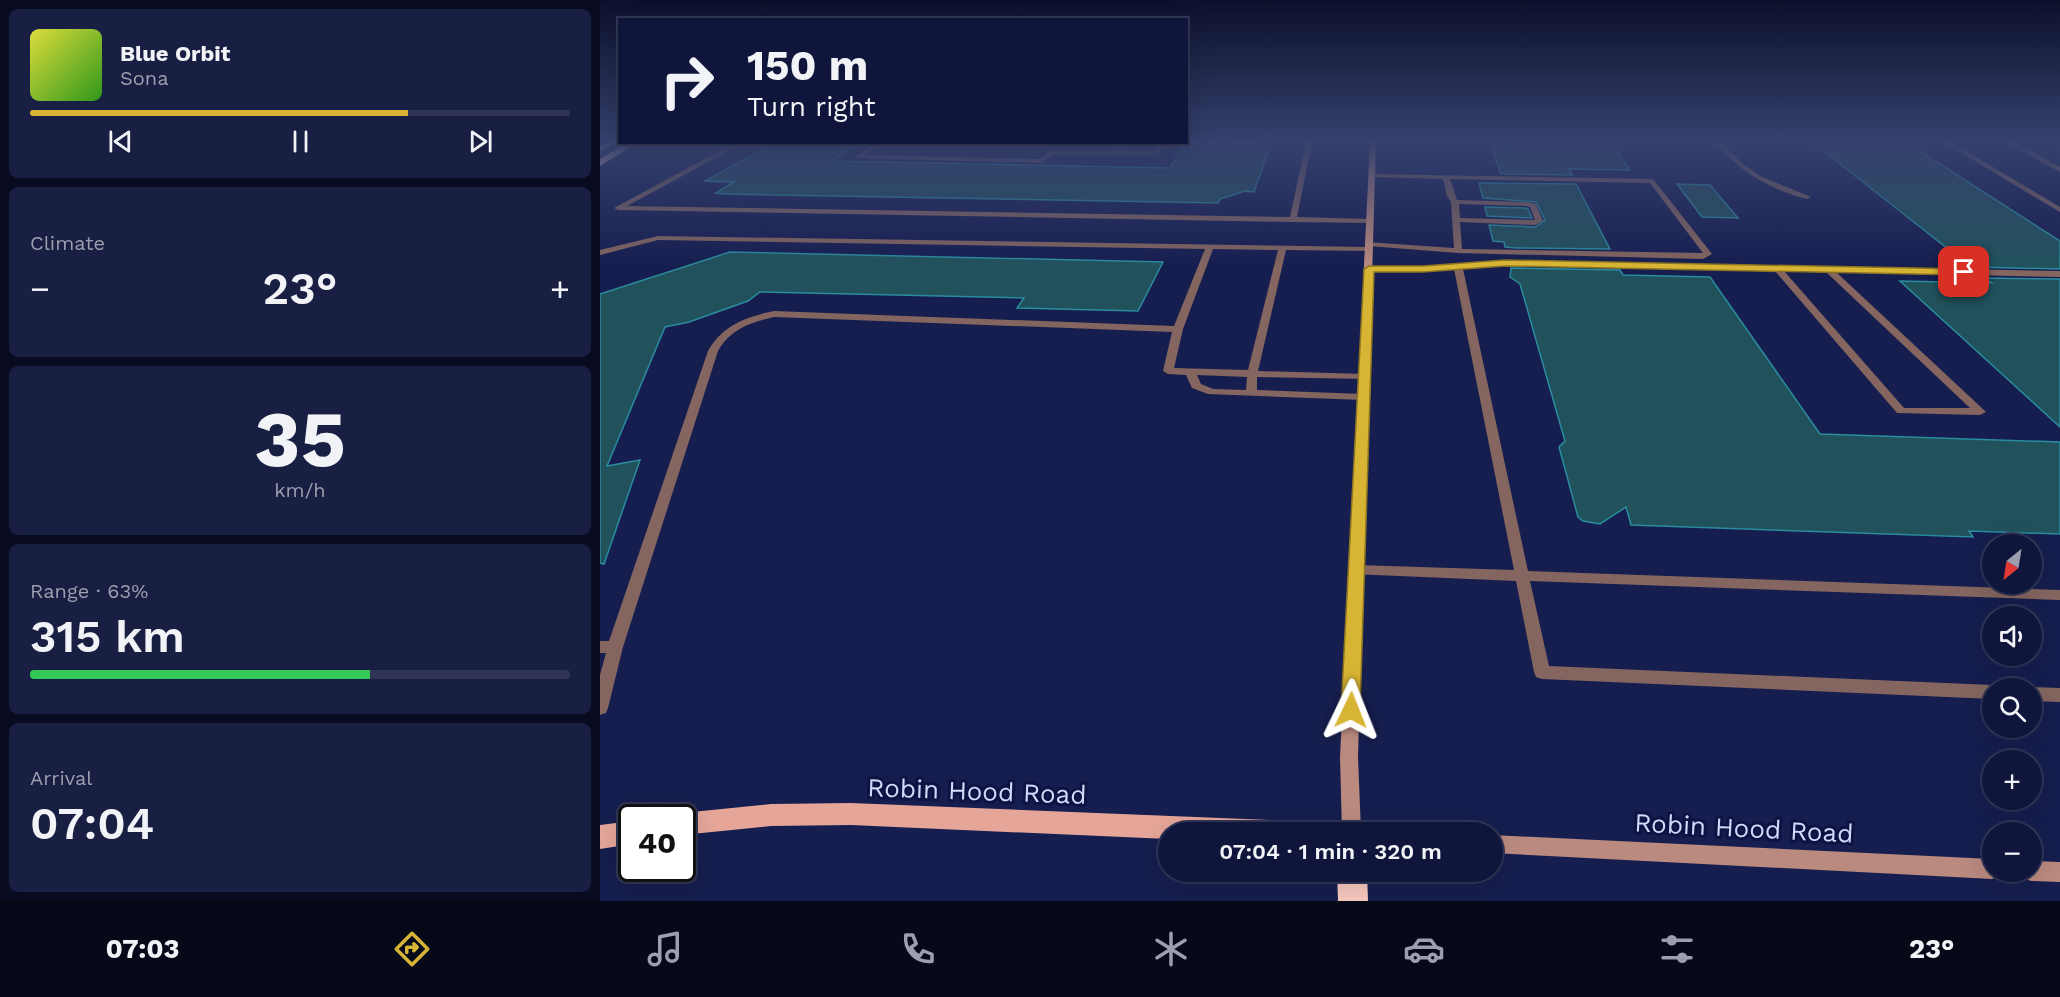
<!DOCTYPE html>
<meta charset="utf-8">
<style>
:root{--surface:#10163b;--page:#191f42;--text:#f1f3f6;--muted:#9c9faf;--line:#303555;--accent:#d8b434}
body{margin:0;font-family:"Work Sans",sans-serif;background:var(--page);color:var(--text);height:100vh;display:flex;flex-direction:column;font-size:22px;white-space:nowrap}
*{box-sizing:border-box;margin:0}
p{font-size:20px;color:var(--muted)}
.icon{flex:none;width:33px;height:33px;fill:none;stroke:currentColor;stroke-width:2;stroke-linecap:round;stroke-linejoin:round}
.map{position:relative;flex:1;overflow:hidden}
.sheet{display:flex;flex-direction:column;gap:9px;padding:9px;background:#090c20;width:600px}
.sheet>*{flex:none}
.banner{position:absolute;left:18px;top:18px;width:570px;height:126px;border-radius:0px;box-shadow:0 6px 24px #0002,0 0 0 2px var(--line);background:#10163b;color:var(--text);overflow:hidden}
.needle{width:39px;rotate:210deg}
.controls{position:absolute;left:1382px;top:534px;display:grid;gap:12px}
.controls a{display:grid;place-items:center;width:60px;height:60px;border-radius:50%;background:var(--surface);box-shadow:0 6px 24px #0002,0 0 0 2px var(--line);font-size:30px}
.speed{position:absolute;left:18px;top:804px;display:flex;gap:12px;font-size:30px;font-weight:700;text-align:center}
.speed>*{display:grid;place-content:center;width:78px;height:78px;border-radius:50%;background:var(--surface);box-shadow:0 6px 24px #0002,0 0 0 2px var(--line);line-height:1}
.speed .limit{border:3px solid #111;border-radius:9px;background:#fff;color:#111}
.pin{position:absolute;display:grid;place-items:center;width:51px;height:51px;color:#fff;margin:-26px;border-radius:12px;box-shadow:0 3px 9px #0006}
.me{position:absolute;width:66px;margin:-33px;rotate:2deg;stroke-linejoin:round;filter:drop-shadow(0 0 4px #0008)}
.turn{display:flex;align-items:center;gap:21px;height:126px;padding:0 30px;font-size:27px}
.turn .icon{width:78px;height:78px;stroke-width:2.5}
.turn b{display:block;font-size:42px;line-height:51px}
.big{font-size:45px;font-weight:600;line-height:1.1}
.sheet .tile{flex:1;display:flex;flex-direction:column;justify-content:center;gap:9px;min-width:0;padding:0 21px;border-radius:9px;background:var(--page)}
.sheet .dial{align-items:center;gap:0}
.dial b{font-size:78px;line-height:1}
.song{display:flex;align-items:center;gap:18px}
.cover{width:72px;height:72px;border-radius:9px;background:linear-gradient(135deg,hsl(60 70% 55%),hsl(110 70% 35%))}
.played{height:6px;border-radius:3px;background:linear-gradient(90deg,var(--accent) 70%,var(--line) 70%)}
.keys{display:flex;justify-content:space-around;direction:ltr}
.heat{display:flex;justify-content:space-between;align-items:center;font-size:33px;direction:ltr}
.charge{height:9px;border-radius:4px;background:linear-gradient(90deg,#34c759 63%,var(--line) 0)}
.trip{position:absolute;left:558px;top:822px;width:345px;height:60px;border-radius:30px;background:var(--surface);box-shadow:0 6px 24px #0002,0 0 0 2px var(--line);font-weight:600;line-height:60px;text-align:center}
.tab-bar{display:flex;height:96px;justify-content:space-around;align-items:center;background:#060918;color:var(--muted)}
.tab-bar .icon{width:42px;height:42px}
.tab-bar .active{color:var(--accent)}
.tab-bar b{font-size:27px;color:var(--text)}
main{display:flex;flex:1;min-height:0}
.map>svg:first-child{display:block}
.building{fill:#21525c;stroke:#2a8c9e;stroke-width:1.5}
.lines{fill:none;stroke-linecap:round;stroke-linejoin:round}
.lane{fill:#84655f;fill-rule:evenodd}
.street{fill:#84655f;fill-rule:evenodd}
.secondary{fill:#ba8a7f;fill-rule:evenodd}
.primary{fill:#e5a699;fill-rule:evenodd}
.highway{fill:#f7c8bf;fill-rule:evenodd}
.route{fill:#d8b434;stroke:#8c7522;stroke-width:1.5}
.labels{text-anchor:middle;dominant-baseline:central;stroke-width:6;stroke-linejoin:round;paint-order:stroke}
.near-street-label{font-size:26px;fill:#d0dafa;stroke:#0e1344}
</style>
<main>
<section class="sheet">
<div class="tile">
<div class="song"><i class="cover"></i><div><b>Blue Orbit</b><p>Sona</p></div></div>
<div class="played"></div>
<div class="keys"><svg class="icon" aria-label="previous" viewBox="0 0 24 24"><path d="M18 5L8 12l10 7zM5 5v14"/></svg><svg class="icon" aria-label="pause" viewBox="0 0 24 24"><path d="M8 5v14M16 5v14"/></svg><svg class="icon" aria-label="next" viewBox="0 0 24 24"><path d="M6 5l10 7-10 7zM19 5v14"/></svg></div>
</div>
<div class="tile"><p>Climate</p>
<div class="heat"><a>−</a><b class="big">23°</b><a>+</a></div>
</div>
<div class="tile dial"><b>35</b><p>km/h</p></div>
<div class="tile"><p>Range · 63%</p><b class="big">315 km</b><div class="charge"></div></div>
<div class="tile"><p>Arrival</p><b class="big">07:04</b></div>
</section>
<div class="map">
<svg width="1460" height="901" viewBox="0 0 1460 901">
<rect width="100%" height="100%" fill="#161e4f"/>
<!-- building -->
<g class="building">
<polygon points="176,142 262,142 232,161 570,168 586,142 671,144 654,192 645,191 620,199 618,203 124,194 116,193 134,182 105,181"/>
<polygon points="904,142 1010,142 1030,170 969,169 972,175 901,174 892,149 907,149"/>
<polygon points="1269,144 1312,146 1460,241 1460,269 1371,267 1216,145"/>
<polygon points="879,183 976,184 1010,249 916,248 905,247 904,242 893,241 889,225 935,227 945,220 936,202 883,198"/>
<polygon points="1077,184 1110,185 1138,218 1102,217"/>
<polygon points="885,207 926,208 928,209 932,218 887,216"/>
<polygon points="130,252 563,262 538,311 417,308 424,298 160,292 148,301 89,322 65,327 7,466 40,460 4,564 0,563 0,294"/>
<polygon points="911,268 1020,270 1023,275 1110,277 1220,434 1460,442 1460,534 1369,531 1373,537 1031,525 1026,507 1000,524 983,521 978,517 959,447 965,441 920,284 910,277"/>
<polygon points="1385,278 1460,279 1460,427 1300,281 1392,283"/>
</g>
<g class="lines">
<!-- lane -->
<g class="lane">
<polygon points="136,142 145,142 27,206 690,217 706,142 712,142 697,217 770,219 774,221 770,223 693,222 18,210 14,208"/>
<polygon points="276,142 284,142 264,155 439,159 450,151 519,151 504,142 513,142 528,151 555,151 561,142 568,142 557,155 452,155 441,163 255,158 255,156"/>
<path d="M1114 142H1121L1141 162 1160 176 1211 197 1207 199C1169 189 1140 172 1114 142Z"/>
<polygon points="1343,142 1351,142 1460,207 1460,212"/>
<path d="M772 174 1052 179 1054 180 1112 254 1103 259 858 253 769 246 765 244 766 242 854 248 851 202 847 196 843 179 770 177V175ZM850 179 1050 183 1103 253 862 249 860 222 935 225 943 221 936 204 927 202 857 200ZM859 204 926 206 930 207 935 220 860 218Z"/>
<path d="M58 236 769 247 773 249 772 251 686 250 658 371 765 374 770 377 769 379 657 377V390L763 394 768 397 763 400 608 394 592 388 586 375 568 374 563 371 572 332 174 317C151 322 130 329 118 351L23 647 8 708 6 713 0 715V675L6 653H0V641H9L108 351C123 325 146 317 174 311L574 326 605 249 58 240 0 255V250ZM613 249 678 250 648 370 574 368 583 329ZM597 375 647 377 646 390 613 389 601 384Z"/>
<path d="M905 260 1460 271V277L1236 272 1384 410 1386 412 1380 415 1297 413 1175 271 905 266 863 269 928 571 1460 590V600L930 581 949 666 1392 685 1399 688H1392V699L942 679 936 677 934 672 916 581 752 574 750 570 752 566 757 565 914 570 854 269 769 272 765 269 769 266H823ZM1184 271 1226 272 1370 408H1304Z"/>
<polygon points="1431,687 1460,688 1460,702 1431,701 1431,688 1427,688"/>
</g>
<!-- street -->
<polygon class="street" points="1406,142 1414,142 1460,167 1460,172"/>
<!-- secondary -->
<g class="secondary">
<polygon points="770,142 776,142 758,757 761,832 742,832 740,757"/>
<polygon points="892,835 1392,859 1392,872 1401,872 1399,876 1392,879 892,853"/>
<polygon points="1431,861 1460,862 1460,882 1431,881 1424,878 1421,872 1431,872"/>
</g>
<!-- primary -->
<g class="primary">
<polygon points="7,142 18,142 0,151 0,146"/>
<polygon points="251,803 670,820 678,824 682,832 568,832 568,839 251,825 171,826 82,835 82,818 73,818 82,813 171,804"/>
<polygon points="32,821 32,844 0,849 0,825"/>
</g>
<!-- highway -->
<g class="highway">
<polygon points="28,142 39,142 0,166 0,159"/>
<polygon points="737,872 767,872 768,901 738,901"/>
</g>
</g>
<!-- sky -->
<linearGradient id="sky" x2="0" y2="1"><stop stop-color="#0c102b"/><stop offset="0.53" stop-color="#36416e"/><stop offset="1" stop-color="#36416e" stop-opacity="0"/></linearGradient>
<rect width="1460" height="268" fill="url(#sky)"/>
<!-- route -->
<polygon class="route" points="905,260 1364,269 1369,272 1364,275 905,266 823,272 774,272 760,710 758,716 751,719 744,716 741,710 764,269 769,266 823,266"/>
<g class="labels">
<!-- near-street labels -->
<g class="near-street-label">
<text transform="translate(377 791) rotate(2)">Robin Hood Road</text>
<text transform="translate(1144 828) rotate(3)">Robin Hood Road</text>
</g>
</g>
</svg>
<div class="controls">
<a><svg class="needle" viewBox="-14 -14 28 28"><path d="M0-13l5 13h-10z" fill="#e53935"/><path d="M0 13l5-13h-10z" fill="#9c9faf"/></svg></a>
<a><svg class="icon" aria-label="sound" viewBox="0 0 24 24"><path d="M4 9h4l5-4v14l-5-4H4zM17 9q2 3 0 6"/></svg></a>
<a><svg class="icon" aria-label="search" viewBox="0 0 24 24"><circle cx="10" cy="10" r="6"/><path d="M15 15l6 6"/></svg></a>
<a>+</a>
<a>−</a>
</div>
<div class="speed"><div class="limit">40</div></div>
<div class="pin" style="left:1364px;top:272px;background:#d93025"><svg class="icon" aria-label="arrive" viewBox="0 0 24 24"><path d="M6 21V4h12l-3 4 3 4H6"/></svg></div>
<svg class="me" style="left:751px;top:710px" viewBox="-20 -20 40 40"><path d="M0-17L14 15 0 8-14 15z" fill="#d8b434" stroke="#fff" stroke-width="4"/></svg>
<div class="trip">07:04 · 1 min · 320 m</div>
<div class="banner">
<div class="turn"><svg class="icon" aria-label="right" viewBox="0 0 24 24"><path d="M7 20v-9h11M14 6l5 5-5 5"/></svg><div><b>150 m</b>Turn right</div></div>
</div>
</div>
</main>
<nav class="tab-bar">
<b>07:03</b>
<svg class="icon active" aria-label="directions" viewBox="0 0 24 24"><path d="M12 3l9 9-9 9-9-9zM9 14v-3h6M13 9l2 2-2 2"/></svg>
<svg class="icon" aria-label="music" viewBox="0 0 24 24"><path d="M9 18V5l10-2v13"/><circle cx="6" cy="18" r="3"/><circle cx="16" cy="16" r="3"/></svg>
<svg class="icon" aria-label="phone" viewBox="0 0 24 24"><path d="M5 4h4l2 5-3 2q2 4 5 5l2-3 5 2v4C11 20 4 13 5 4z"/></svg>
<svg class="icon" aria-label="climate" viewBox="0 0 24 24"><path d="M12 3v18M4 7l16 10M4 17L20 7"/></svg>
<svg class="icon" aria-label="car" viewBox="0 0 24 24"><path d="M5 17H2v-5l4-1 3-4h7l3 4 3 1v5h-3M9 17h6M6 11h13"/><circle cx="7" cy="17" r="2"/><circle cx="17" cy="17" r="2"/></svg>
<svg class="icon" aria-label="filters" viewBox="0 0 24 24"><path d="M4 7h16M4 17h16"/><circle cx="9" cy="7" r="2"/><circle cx="15" cy="17" r="2"/></svg>
<b>23°</b>
</nav>
